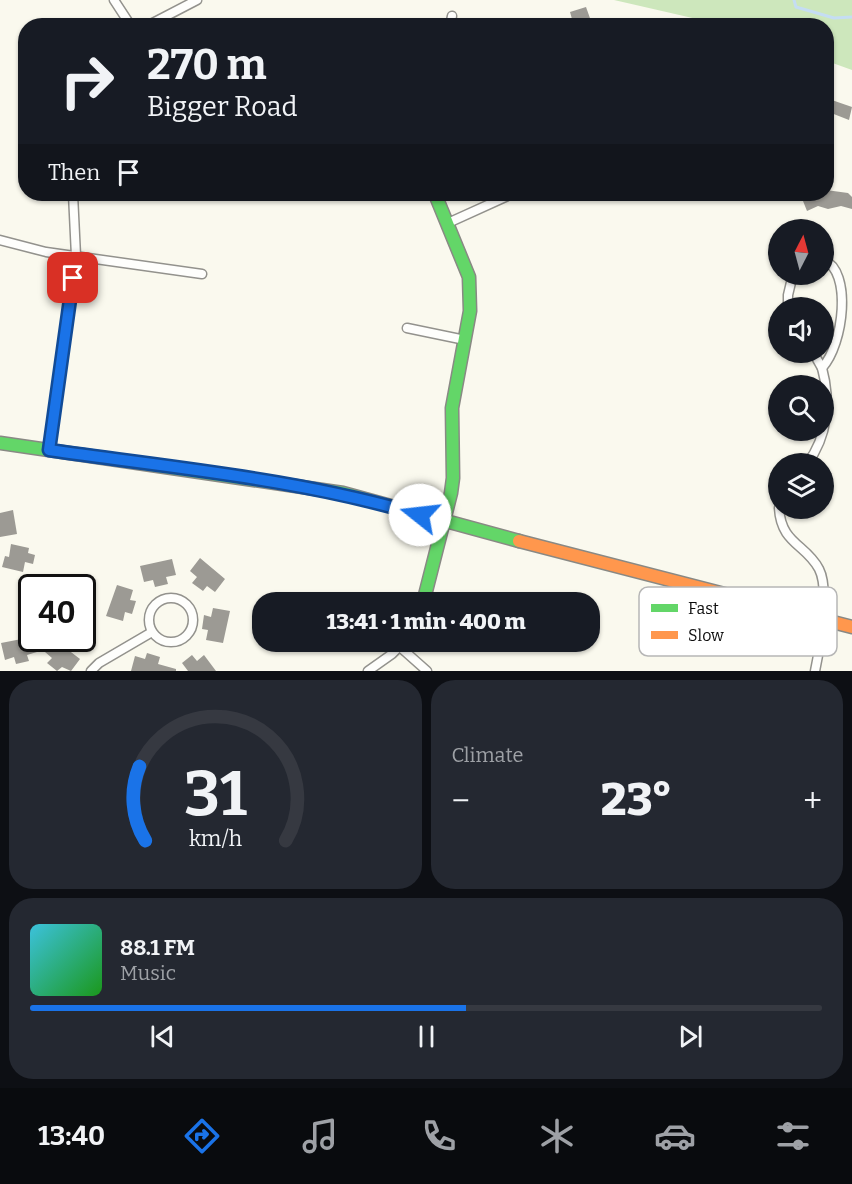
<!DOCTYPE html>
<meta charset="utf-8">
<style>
:root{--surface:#171b24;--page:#242831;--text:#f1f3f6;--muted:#9ea1a6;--line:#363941;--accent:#1a73e8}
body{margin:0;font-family:Bitter,serif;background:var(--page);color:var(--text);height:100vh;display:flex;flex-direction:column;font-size:22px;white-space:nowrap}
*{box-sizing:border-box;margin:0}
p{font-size:20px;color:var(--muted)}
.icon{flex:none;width:33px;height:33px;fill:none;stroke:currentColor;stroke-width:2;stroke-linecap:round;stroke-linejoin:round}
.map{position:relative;height:671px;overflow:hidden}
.details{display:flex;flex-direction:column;gap:9px;padding:9px;background:#0d0f14;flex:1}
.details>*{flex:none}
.guide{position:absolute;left:18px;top:18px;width:816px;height:183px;border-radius:24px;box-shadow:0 2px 4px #0004;background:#171b24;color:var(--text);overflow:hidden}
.needle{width:39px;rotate:6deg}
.buttons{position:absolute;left:768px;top:219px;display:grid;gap:12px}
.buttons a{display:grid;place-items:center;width:66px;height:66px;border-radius:50%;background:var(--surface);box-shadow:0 2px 4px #0004;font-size:30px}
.speed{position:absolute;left:18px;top:574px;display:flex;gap:12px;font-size:30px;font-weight:700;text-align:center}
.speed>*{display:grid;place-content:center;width:78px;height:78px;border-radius:50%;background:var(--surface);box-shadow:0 2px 4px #0004;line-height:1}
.speed .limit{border:3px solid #111;border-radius:9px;background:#fff;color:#111}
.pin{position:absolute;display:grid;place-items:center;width:51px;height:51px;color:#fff;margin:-26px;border-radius:12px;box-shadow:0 3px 9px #0006}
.me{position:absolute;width:66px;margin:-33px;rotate:286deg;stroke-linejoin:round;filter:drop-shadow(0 0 4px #0008)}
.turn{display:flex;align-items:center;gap:21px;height:126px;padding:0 30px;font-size:27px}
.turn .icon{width:78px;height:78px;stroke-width:2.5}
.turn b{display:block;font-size:42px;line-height:51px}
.then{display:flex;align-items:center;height:57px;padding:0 30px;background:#0003;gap:12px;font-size:22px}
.big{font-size:45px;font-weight:800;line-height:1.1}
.details .card{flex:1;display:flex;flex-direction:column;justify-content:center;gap:9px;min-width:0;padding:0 21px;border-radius:24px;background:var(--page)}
.details .dial{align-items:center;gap:0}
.dial svg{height:156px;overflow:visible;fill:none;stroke:var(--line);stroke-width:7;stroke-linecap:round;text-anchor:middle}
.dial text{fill:var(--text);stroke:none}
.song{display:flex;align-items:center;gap:18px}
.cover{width:72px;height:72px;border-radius:9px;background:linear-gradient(135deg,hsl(190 70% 55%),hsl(120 70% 35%))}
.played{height:6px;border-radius:3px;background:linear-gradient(90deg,var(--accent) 55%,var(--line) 55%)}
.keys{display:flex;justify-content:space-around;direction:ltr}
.heat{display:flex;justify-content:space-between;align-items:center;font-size:33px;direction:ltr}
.details .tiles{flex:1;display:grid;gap:9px;grid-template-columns:1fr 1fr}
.card:last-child{grid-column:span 2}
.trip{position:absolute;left:252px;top:592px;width:348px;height:60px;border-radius:24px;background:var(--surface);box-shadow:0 2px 4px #0004;font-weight:800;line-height:60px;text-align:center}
.tabs{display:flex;height:96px;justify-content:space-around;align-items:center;background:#090b0e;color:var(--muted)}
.tabs .icon{width:42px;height:42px}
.tabs .selected{color:var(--accent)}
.tabs b{font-size:27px;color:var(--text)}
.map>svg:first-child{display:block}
.forest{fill:#cde7bc}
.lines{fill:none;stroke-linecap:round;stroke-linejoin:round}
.stream{stroke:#c5ddf3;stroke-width:3}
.building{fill:#9c9a94}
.street-casing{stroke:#93928d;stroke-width:11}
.fast-casing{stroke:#898984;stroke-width:15}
.slow-casing{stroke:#898984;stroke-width:15}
.street{stroke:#fefefc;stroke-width:8}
.fast{stroke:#63d668;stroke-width:12}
.slow{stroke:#ff974d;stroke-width:12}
.route-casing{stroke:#114b97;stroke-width:15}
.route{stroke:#1a73e8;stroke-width:10}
.key{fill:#fff;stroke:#b6b6b6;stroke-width:1.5}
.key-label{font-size:16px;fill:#0b0b0b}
</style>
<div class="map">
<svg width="852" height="671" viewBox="0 0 852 671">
<rect width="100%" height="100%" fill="#faf9ee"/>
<!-- forest -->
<polygon class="forest" points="614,0 852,0 852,70 827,61 826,26 723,25"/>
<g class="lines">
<!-- stream -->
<polyline class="stream" points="794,0 796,7 834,18 852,17"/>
</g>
<!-- building -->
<g class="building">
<polygon points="586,7 591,21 574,26 570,12"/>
<polygon points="826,98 852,107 849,120 826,111"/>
<polygon points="826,190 848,193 852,197 852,209 841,206 828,209 818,206 807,211 803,201 820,194 826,194"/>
<polygon points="13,510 17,534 0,537 0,513"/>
<polygon points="11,544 29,548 28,553 35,555 33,564 25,562 23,572 2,567 5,556 9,557"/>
<polygon points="200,558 225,579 215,592 207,586 203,591 192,583 197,577 190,571"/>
<polygon points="172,559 176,575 166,577 168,584 155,587 153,580 144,582 140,566"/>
<polygon points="117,585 133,590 130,600 136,601 132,614 125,612 123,621 106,616"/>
<polygon points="213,608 230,611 223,643 206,640 208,630 202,629 204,615 211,617"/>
<polygon points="32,637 37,652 27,655 29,661 16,664 14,657 5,660 1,643"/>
<polygon points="54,639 80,659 71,671 62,667 57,671 47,663 52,658 45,652"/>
<polygon points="147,653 160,657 158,664 176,669 176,671 131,671 135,656 145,659"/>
<polygon points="192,655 197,661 204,655 216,671 188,671 182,663"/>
</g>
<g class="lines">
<!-- street casing -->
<g class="street-casing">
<g id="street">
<polyline points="114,0 131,26"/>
<polyline points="147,26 197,0"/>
<polyline points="450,26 452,16"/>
<polyline points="448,223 512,194"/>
<polyline points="0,240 46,252 202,274"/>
<polyline points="788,308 788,295 793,274"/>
<polyline points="407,328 465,340"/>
<path d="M813 352 822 368C844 344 852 271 824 260"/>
<polyline points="49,450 76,256 73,194"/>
<path d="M807 464C828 436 831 401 822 368"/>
<path d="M779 508C781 544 806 544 819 569 830 590 820 647 815 671"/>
<circle cx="171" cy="620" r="22"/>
<polyline points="400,647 427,671"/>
<polyline points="91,671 99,663 152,632"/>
<polyline points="368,671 392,654 404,642"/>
</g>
</g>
<!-- fast casing -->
<g class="fast-casing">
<g id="fast">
<polyline points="0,443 343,493 519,541"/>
<polyline points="423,603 451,493 453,478 452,408 470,311 469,277 435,194"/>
</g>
</g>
<!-- slow casing -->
<g class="slow-casing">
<polyline id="slow" points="519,541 852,627"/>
</g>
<!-- street -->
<use href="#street" class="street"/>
<!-- fast -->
<use href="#fast" class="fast"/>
<!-- slow -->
<use href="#slow" class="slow"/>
</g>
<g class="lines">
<!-- route casing -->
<g class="route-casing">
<path id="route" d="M73 278 49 450C173 468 300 479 420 515"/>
</g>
<!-- route -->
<use href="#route" class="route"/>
</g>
<!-- legend -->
<rect x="639" y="587" width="198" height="69" rx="9" class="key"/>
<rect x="651" y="604" width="27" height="8" fill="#63d668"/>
<rect x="651" y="631" width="27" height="8" fill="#ff974d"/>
<g class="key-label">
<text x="688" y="614">Fast</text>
<text x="688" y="641">Slow</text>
</g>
</svg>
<div class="buttons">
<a><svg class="needle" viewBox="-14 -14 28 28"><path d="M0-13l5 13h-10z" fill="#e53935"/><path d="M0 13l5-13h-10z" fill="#9ea1a6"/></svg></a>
<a><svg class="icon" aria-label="sound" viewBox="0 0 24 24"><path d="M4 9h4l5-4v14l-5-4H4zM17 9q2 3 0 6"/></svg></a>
<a><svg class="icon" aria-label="search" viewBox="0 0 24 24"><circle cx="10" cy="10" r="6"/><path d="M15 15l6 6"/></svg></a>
<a><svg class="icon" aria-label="layers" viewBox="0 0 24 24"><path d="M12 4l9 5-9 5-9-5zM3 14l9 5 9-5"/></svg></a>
</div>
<div class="speed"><div class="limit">40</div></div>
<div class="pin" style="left:73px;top:278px;background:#d93025"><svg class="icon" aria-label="arrive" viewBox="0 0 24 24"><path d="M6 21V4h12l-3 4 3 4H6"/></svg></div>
<svg class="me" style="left:420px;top:515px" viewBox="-20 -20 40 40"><circle r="19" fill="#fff"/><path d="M0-13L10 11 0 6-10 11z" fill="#1a73e8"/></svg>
<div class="trip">13:41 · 1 min · 400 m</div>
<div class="guide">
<div class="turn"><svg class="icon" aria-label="right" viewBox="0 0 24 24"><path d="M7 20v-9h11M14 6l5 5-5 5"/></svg><div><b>270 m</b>Bigger Road</div></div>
<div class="then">Then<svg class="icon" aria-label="arrive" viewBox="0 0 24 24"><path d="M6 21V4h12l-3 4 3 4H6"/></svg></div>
</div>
</div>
<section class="details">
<div class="tiles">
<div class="card dial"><svg viewBox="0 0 100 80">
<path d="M14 69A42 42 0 1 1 86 69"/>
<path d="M14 69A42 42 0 0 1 11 31" stroke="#1a73e8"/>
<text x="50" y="56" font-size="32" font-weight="700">31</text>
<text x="50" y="72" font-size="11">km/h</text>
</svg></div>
<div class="card"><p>Climate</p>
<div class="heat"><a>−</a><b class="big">23°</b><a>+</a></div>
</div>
<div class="card">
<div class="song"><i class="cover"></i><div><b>88.1 FM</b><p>Music</p></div></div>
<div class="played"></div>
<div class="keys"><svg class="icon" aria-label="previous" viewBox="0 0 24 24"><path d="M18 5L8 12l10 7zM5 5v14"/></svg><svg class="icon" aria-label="pause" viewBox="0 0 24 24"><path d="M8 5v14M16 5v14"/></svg><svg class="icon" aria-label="next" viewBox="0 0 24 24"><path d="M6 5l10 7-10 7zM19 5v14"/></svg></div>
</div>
</div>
</section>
<nav class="tabs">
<b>13:40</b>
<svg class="icon selected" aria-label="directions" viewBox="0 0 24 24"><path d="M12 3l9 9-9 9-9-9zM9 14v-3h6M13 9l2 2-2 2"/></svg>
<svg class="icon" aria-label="music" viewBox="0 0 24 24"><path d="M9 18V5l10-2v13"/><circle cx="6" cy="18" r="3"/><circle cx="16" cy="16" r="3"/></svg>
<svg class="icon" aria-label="phone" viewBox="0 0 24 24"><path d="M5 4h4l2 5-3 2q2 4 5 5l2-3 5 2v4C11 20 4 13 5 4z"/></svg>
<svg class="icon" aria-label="climate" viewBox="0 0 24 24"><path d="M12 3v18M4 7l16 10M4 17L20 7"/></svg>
<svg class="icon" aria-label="car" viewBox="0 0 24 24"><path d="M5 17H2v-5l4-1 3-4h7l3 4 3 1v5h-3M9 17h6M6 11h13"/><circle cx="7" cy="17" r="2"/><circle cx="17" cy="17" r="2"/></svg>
<svg class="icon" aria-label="filters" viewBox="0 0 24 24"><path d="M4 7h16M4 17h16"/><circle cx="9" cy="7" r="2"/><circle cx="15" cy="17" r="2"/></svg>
</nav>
